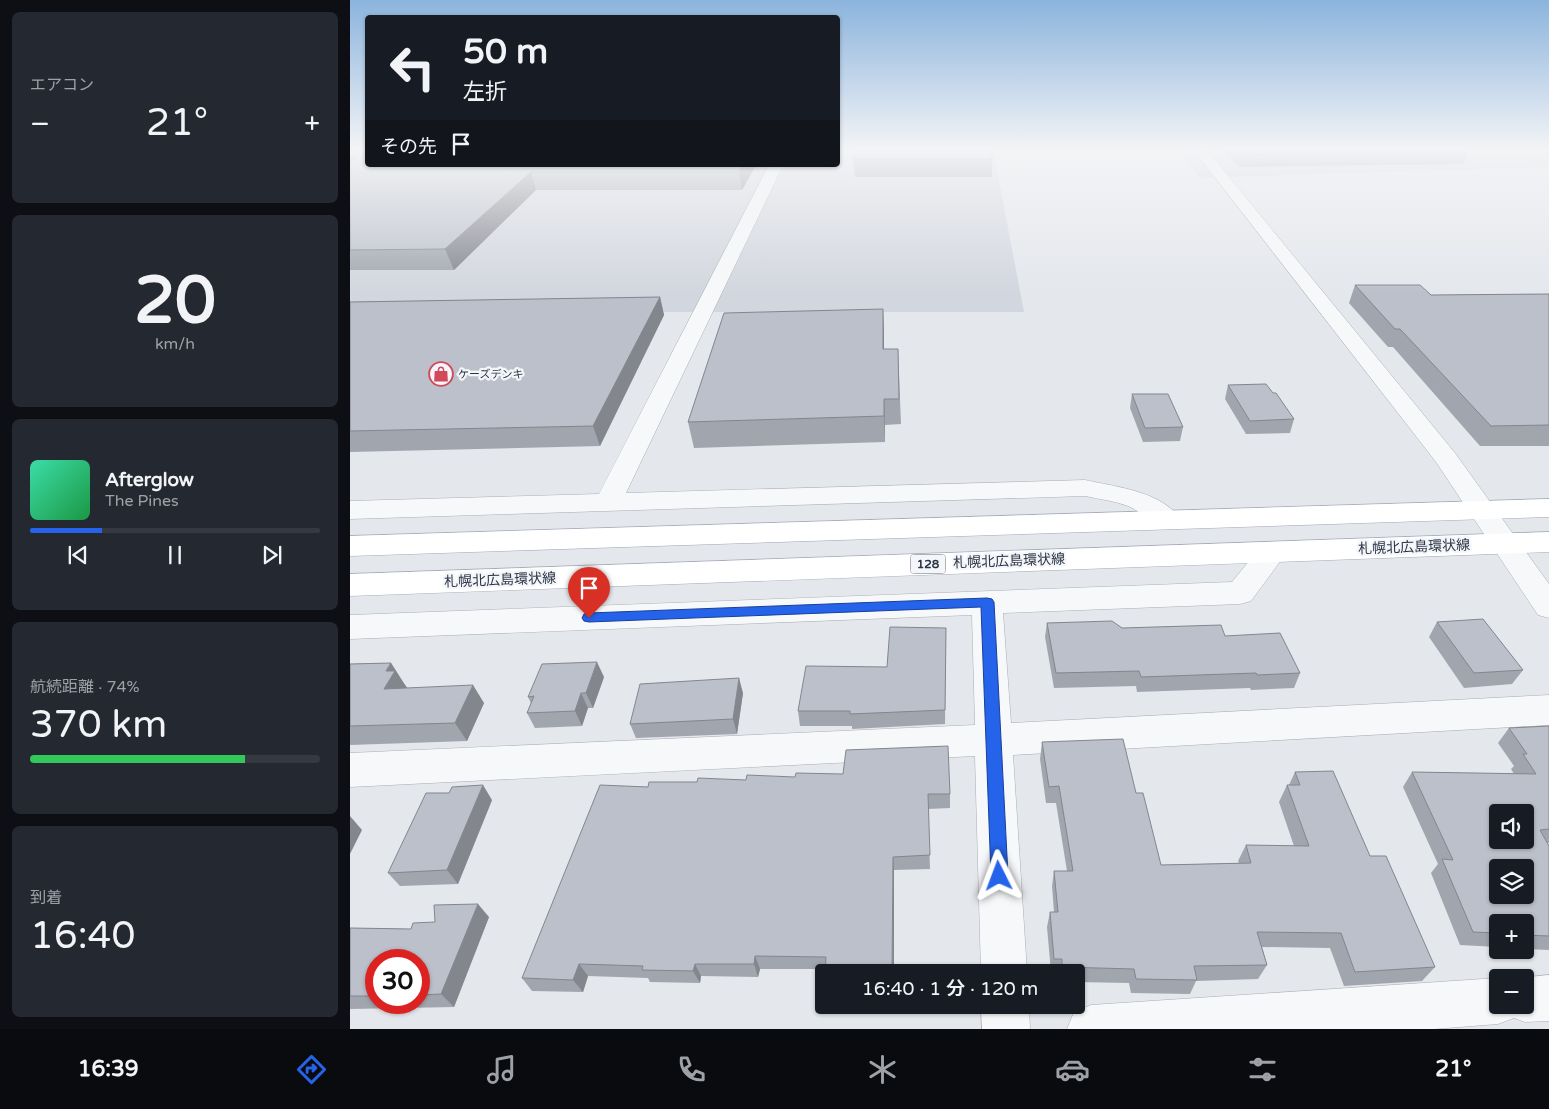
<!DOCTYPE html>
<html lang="ja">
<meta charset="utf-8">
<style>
:root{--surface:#171b24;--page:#242831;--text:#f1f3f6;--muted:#9ea1a6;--line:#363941;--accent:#2563eb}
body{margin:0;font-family:"Varela Round","Noto Sans JP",sans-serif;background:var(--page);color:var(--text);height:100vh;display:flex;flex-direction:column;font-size:19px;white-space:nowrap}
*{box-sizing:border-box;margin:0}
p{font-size:16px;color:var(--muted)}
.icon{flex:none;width:28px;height:28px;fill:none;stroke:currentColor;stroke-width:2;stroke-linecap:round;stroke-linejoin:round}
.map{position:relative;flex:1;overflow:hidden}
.panel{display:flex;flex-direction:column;gap:12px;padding:12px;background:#0d0f14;width:350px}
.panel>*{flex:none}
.banner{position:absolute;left:15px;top:15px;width:475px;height:152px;border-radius:5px;box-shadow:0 1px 4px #0004;background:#171b24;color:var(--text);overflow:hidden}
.controls{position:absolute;left:1139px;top:804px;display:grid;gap:10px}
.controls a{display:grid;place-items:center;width:45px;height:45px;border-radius:5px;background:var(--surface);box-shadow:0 1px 4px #0004;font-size:25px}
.speed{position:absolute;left:15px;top:949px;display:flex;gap:10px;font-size:25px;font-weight:700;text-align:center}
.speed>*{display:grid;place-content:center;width:65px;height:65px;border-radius:50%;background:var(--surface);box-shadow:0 1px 4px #0004;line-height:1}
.speed .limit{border:8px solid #d22;background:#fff;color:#111}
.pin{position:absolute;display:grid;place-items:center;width:42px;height:42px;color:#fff;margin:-51px -21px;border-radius:50% 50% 50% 0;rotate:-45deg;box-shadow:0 0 5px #0007}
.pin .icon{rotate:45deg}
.me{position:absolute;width:55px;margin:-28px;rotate:357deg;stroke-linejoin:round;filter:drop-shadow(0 0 4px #0008)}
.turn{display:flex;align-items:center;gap:18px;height:105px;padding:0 15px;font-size:22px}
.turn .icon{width:65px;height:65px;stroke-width:2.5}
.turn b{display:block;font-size:35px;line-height:42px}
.then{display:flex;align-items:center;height:48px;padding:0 15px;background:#0003;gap:10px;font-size:19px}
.big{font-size:38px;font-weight:600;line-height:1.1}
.panel .tile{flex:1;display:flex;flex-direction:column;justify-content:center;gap:8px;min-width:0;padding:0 18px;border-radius:8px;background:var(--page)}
.panel .dial{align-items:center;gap:0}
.dial b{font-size:65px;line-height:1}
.song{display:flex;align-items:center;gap:15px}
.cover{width:60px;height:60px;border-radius:8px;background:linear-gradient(135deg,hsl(160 70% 55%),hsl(140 70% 35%))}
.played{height:5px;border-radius:2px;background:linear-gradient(90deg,var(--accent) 25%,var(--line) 25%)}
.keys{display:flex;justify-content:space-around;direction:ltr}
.heat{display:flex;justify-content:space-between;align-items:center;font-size:28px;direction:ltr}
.charge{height:8px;border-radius:4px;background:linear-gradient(90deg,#34c759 74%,var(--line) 0)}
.trip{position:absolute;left:465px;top:964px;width:270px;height:50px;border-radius:5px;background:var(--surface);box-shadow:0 1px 4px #0004;font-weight:600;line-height:50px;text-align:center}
.dock{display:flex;height:80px;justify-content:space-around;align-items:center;background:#090b0e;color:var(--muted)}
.dock .icon{width:35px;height:35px}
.dock .active{color:var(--accent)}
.dock b{font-size:22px;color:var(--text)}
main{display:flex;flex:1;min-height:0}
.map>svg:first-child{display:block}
.built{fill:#d2d6de}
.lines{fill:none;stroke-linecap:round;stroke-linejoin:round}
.lane-casing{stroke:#a9aeb7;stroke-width:2}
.street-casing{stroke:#a9aeb7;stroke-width:1}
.primary-casing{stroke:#a3abb8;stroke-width:1}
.lane{fill:#f7f8fa;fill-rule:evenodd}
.street{fill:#f7f8fa;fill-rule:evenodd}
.primary{fill:#fff;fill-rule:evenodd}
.wall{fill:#a1a5ae;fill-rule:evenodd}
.shaded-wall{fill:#83868d}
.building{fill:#bbc0ca;stroke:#83868d;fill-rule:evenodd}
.route{fill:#2563eb;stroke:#184099}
.labels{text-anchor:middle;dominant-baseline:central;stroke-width:4.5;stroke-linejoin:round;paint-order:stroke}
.far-poi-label{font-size:11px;fill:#2b3445;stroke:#f4f6f9;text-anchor:start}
.shield{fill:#f4f6f9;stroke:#676e7b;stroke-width:1}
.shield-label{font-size:12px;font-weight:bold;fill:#2b3445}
.street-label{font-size:14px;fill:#2b3445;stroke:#f4f6f9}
</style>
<main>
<section class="panel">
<div class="tile"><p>エアコン</p>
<div class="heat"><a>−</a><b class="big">21°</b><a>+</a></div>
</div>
<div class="tile dial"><b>20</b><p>km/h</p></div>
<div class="tile">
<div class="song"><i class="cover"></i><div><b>Afterglow</b><p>The Pines</p></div></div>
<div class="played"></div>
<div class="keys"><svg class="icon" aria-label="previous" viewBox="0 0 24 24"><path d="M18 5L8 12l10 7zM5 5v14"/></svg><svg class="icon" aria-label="pause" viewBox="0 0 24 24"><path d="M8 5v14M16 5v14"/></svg><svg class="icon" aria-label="next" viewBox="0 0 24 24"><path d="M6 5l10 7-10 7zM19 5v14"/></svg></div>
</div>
<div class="tile"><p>航続距離 · 74%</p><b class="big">370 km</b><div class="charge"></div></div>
<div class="tile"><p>到着</p><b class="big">16:40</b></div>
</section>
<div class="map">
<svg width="1199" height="1029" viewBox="0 0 1199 1029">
<rect width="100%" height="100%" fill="#e4e7ec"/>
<!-- built -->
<g class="built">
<polygon points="0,149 18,165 488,165 488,149 643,149 674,312 0,312"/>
<polygon points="828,149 1199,149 1199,167 850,178"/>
</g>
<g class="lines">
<!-- lane casing -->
<g class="lane-casing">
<polygon id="lane" points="1191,149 1199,149 1199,154"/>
</g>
<!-- street casing -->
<g class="street-casing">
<g id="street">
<polygon points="843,149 856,149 1105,453 1199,584 1199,618 1188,615 1086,462"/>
<path d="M419 165H433L276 493 735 480C766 487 812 491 831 520L827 526C802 533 798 514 778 506 765 501 749 499 735 496L0 519V501L249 494Z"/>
<polygon points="922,542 932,545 937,552 901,601 890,604 653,613 661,723 1199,695 1199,725 663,755 677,972 631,972 625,756 0,787 0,753 625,725 622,615 0,639 0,615 882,582 912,545"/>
<polygon points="1199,975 1199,1021 1175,1022 1164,1018 1148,1024 1084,1029 717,1029 724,1012 741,1005 1148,978 1148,1005 1175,1005 1175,978 1170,978"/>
<polygon points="631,1005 679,1005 680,1029 632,1029"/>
</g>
</g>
<!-- primary casing -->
<g class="primary-casing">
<g id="primary">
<polygon points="1199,499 1199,517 0,556 0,536"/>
<polygon points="1199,532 1199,552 0,596 0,574"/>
</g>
</g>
<!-- lane -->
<use href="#lane" class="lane"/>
<!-- street -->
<use href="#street" class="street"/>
<!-- primary -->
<use href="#primary" class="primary"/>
</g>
<!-- wall -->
<g class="wall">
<polygon points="0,149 18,165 406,165 392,190 186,190 104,270 0,270"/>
<polygon points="870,149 1113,149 1118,152 1114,164 890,167"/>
<polygon points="503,159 642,159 642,177 505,177"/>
<polygon points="1005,285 1081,295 1199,294 1199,446 1130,446 1043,347 1038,347 999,303"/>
<polygon points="310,297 314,315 250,446 0,452 0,302"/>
<polygon points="533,309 534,349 548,349 551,424 535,425 535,442 344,448 338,422"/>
<polygon points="878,385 923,393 944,419 940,433 896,434 875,399"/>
<polygon points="782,394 833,427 830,441 793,442 780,408"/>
<polygon points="1087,622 1173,670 1162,684 1114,688 1079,637"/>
<polygon points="697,623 875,636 950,673 944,688 901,690 900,688 787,692 786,686 704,688 695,637"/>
<polygon points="596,628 595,724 502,729 502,726 450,726 448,711 537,667"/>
<polygon points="41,663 57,688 134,703 117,741 0,745 0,664"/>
<polygon points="254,677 243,708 238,708 232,726 185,728 177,713 181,703 178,697"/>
<polygon points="393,693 387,734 286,738 280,724"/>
<polygon points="1199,726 1199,843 1197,843 1199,846 1199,950 1175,949 1175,922 1148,922 1148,947 1110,945 1081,873 1088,864 1053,787 1062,772 1164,774 1161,769 1164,766 1148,743 1159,728"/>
<polygon points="692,742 786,793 811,865 889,863 888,861 896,845 944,846 929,802 937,785 939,785 945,772 1020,856 1085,967 1072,981 994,986 980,948 912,947 917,965 908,979 846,981 840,994 781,993 779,983 726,982 726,972 701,972 697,927 700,912 704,912 702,886 704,871 717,871 706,803 696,803 690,759"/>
<polygon points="298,787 600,794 600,808 578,809 580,869 544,870 475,969 410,969 408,977 351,976 350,983 300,982 298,978 238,976 233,992 182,991 172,978"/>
<polygon points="142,800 108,884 50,886 38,873"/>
<path d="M139 917 104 1007 0 1009V928L61 929ZM26 960H69V1002H26Z"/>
</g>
<!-- shaded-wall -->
<g class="shaded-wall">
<polygon points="393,165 406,165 392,190 389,172"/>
<polygon points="181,172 186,190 104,270 95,249"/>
<polygon points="310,297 314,315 250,446 243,426"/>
<polygon points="533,309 534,332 534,374 533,349"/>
<polygon points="534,399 535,425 535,442 534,416"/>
<polygon points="247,662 254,677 243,708 236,693"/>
<polygon points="41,663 53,682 58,689 34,689 36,671"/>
<polygon points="389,678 393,693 387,734 383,719"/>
<polygon points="123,685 134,703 117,741 105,723"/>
<polygon points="231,693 238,708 232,726 225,711"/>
<polygon points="133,785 142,800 108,884 97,870"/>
<polygon points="0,816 12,830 0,854"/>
<polygon points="543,857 544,870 544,972 542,972"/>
<polygon points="128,904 139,917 104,1007 91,994"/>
<polygon points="405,956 410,969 408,977 404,964"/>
<polygon points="229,964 238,976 233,992 223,980"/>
<polygon points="345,964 351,976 350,983 343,971"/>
</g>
<!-- building -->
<g class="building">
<polygon points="0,149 18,149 18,165 393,165 389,172 181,172 95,249 0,250 0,161 6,158 0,158"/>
<polygon points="506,149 641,149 642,159 503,159"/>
<polygon points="886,149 1113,149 1118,152 893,155"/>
<polygon points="1005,285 1070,285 1081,295 1199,294 1199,425 1141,426 1050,329 1045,329"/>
<polygon points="310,297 243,426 0,431 0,302"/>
<polygon points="533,309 533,349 548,349 549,399 534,399 534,416 338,422 374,313"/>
<polygon points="916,384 923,393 926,393 944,419 900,421 878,385"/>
<polygon points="782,394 818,394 833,427 795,428"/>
<polygon points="1133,619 1173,670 1124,673 1087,622"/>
<polygon points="762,621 772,628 871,625 875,636 930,633 950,673 907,675 906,673 791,677 789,671 706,673 697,623"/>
<polygon points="540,627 596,628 595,710 500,714 500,711 448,711 456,666 537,667"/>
<polygon points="247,662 236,693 231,693 225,711 177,713 184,696 178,697 192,664"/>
<polygon points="41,663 36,671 45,671 34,689 123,685 105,723 0,726 0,664"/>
<polygon points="389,678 383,719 280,724 290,684"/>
<path d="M1199 726V829L1190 830 1199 846V936L1175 935V922H1148V933L1123 932 1092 859 1103 860 1062 772 1186 774 1173 754H1177L1159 728ZM1148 812H1175V840H1148ZM1148 868H1175V895H1148Z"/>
<polygon points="773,739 786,793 793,793 811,865 901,863 896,845 959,846 937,785 950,785 945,772 983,771 1020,856 1036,856 1085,967 1005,972 991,933 907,932 917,965 844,966 847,980 786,979 784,969 712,967 712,959 704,959 700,912 708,912 704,871 723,871 709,786 699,787 692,742"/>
<polygon points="598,746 600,794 578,794 580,855 543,857 542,972 475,972 476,957 405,956 404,964 345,964 343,971 292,970 293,966 229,964 223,980 172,978 250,785 298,787 299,782 347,782 348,778 396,780 397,775 445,777 446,773 493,774 496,750"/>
<polygon points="133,785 97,870 38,873 76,793 99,793 102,787"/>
<polygon points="128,904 91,994 69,995 69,960 26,960 26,996 0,996 0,928 61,929 63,923 85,922 84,905"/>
</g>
<!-- sky -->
<linearGradient id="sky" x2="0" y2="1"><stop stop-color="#8bb4dd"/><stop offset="0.51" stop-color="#f3f4f6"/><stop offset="1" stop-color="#f3f4f6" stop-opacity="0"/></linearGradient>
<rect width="1199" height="293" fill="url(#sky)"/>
<!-- route -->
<polygon class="route" points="637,598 642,599 644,602 658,876 656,882 649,884 643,882 641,876 631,607 239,622 234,621 232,618 234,614 239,613"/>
<!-- icons -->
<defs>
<g id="shop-ring" transform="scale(1.25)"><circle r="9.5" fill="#f4f6f9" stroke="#d1495b" stroke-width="1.5"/><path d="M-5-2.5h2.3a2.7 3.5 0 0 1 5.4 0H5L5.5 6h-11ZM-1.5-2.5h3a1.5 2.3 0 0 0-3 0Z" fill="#d1495b"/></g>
</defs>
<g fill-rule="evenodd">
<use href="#shop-ring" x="91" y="374"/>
</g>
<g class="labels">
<!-- far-poi labels -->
<g class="far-poi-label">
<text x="108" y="374">ケーズデンキ</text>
</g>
<!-- shield labels -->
<rect class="shield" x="560.5" y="554.5" width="35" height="19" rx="4"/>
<g class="shield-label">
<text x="578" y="564">128</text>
</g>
<!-- street labels -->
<g class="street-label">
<text transform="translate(1064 547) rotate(-2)">札幌北広島環状線</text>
<text transform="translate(659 561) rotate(-2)">札幌北広島環状線</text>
<text transform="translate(150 580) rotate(-2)">札幌北広島環状線</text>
</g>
</g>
</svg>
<div class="controls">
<a><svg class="icon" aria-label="sound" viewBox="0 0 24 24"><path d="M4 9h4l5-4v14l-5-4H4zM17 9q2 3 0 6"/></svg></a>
<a><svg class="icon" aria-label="layers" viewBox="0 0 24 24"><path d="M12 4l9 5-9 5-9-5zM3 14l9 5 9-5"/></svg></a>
<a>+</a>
<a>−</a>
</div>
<div class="speed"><div class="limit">30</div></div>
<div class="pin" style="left:239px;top:618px;background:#d93025"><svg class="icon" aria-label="arrive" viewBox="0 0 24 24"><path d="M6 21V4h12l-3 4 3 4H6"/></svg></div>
<svg class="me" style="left:649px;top:876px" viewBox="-20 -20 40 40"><path d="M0-17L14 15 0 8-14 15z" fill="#2563eb" stroke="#fff" stroke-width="4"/></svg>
<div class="trip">16:40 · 1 分 · 120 m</div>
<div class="banner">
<div class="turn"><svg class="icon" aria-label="left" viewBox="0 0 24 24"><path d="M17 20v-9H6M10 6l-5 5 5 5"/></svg><div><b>50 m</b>左折</div></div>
<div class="then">その先<svg class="icon" aria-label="arrive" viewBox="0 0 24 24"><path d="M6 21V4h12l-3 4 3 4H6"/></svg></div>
</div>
</div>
</main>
<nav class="dock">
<b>16:39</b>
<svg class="icon active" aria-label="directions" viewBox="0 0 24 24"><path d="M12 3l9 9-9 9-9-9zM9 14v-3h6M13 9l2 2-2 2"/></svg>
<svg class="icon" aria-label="music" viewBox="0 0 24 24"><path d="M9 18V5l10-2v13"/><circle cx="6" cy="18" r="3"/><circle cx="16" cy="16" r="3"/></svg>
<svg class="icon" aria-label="phone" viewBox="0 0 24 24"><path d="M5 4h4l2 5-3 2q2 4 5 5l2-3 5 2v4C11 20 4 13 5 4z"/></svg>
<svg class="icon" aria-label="climate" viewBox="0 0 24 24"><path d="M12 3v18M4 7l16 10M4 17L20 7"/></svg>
<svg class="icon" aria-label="car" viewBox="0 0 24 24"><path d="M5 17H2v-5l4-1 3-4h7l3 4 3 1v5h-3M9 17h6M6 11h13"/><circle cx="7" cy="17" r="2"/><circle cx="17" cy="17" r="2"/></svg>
<svg class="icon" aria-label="filters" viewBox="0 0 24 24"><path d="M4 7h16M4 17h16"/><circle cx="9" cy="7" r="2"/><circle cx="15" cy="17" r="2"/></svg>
<b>21°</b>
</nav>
